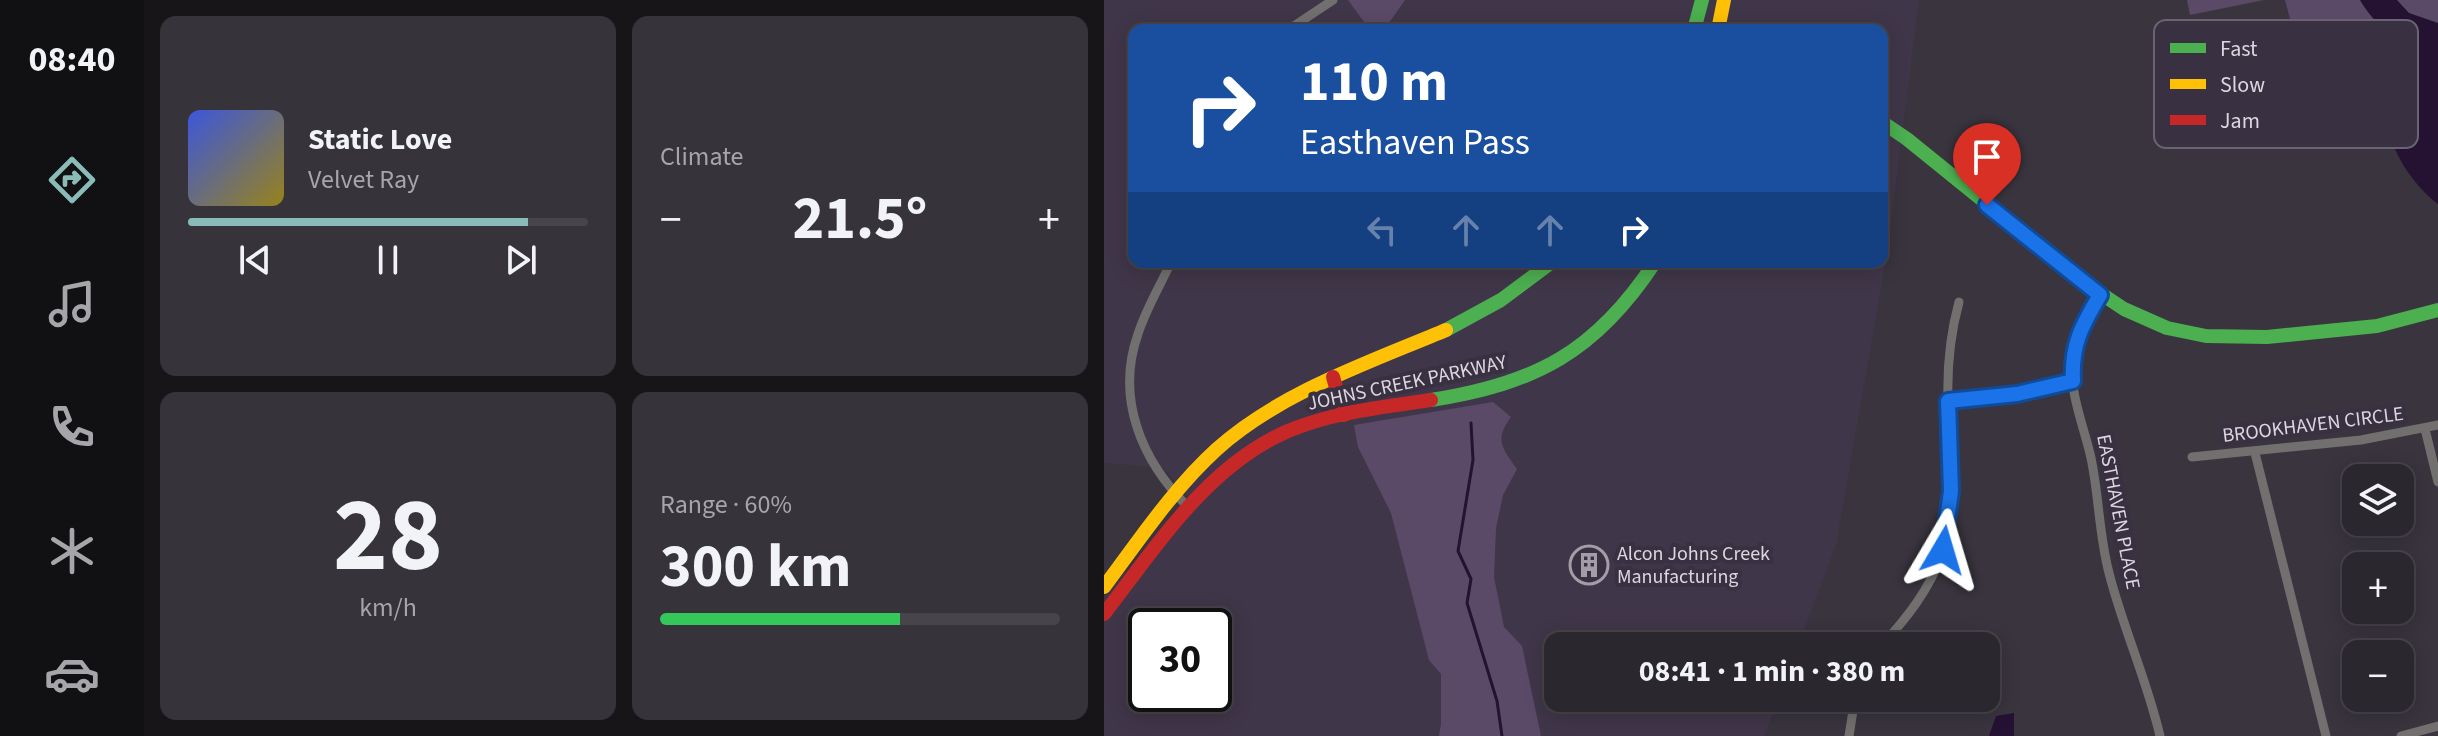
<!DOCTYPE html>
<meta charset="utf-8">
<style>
:root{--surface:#2b272e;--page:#37333a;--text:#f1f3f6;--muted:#a6a5aa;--line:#47444a;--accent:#8bbbb9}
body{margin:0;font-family:"Source Sans 3",sans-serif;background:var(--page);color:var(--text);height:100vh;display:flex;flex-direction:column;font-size:30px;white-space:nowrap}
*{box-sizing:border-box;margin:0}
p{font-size:26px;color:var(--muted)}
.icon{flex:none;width:44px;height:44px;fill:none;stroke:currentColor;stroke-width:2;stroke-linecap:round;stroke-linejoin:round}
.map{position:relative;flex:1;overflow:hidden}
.details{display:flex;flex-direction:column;gap:16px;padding:16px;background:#181519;width:960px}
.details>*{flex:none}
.banner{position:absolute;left:24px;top:24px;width:760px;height:244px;border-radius:16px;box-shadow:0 4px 20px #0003,0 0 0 2px var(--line);background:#1a4fa0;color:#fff;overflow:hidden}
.buttons{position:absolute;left:1238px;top:464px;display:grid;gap:16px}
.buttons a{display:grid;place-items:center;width:72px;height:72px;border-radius:16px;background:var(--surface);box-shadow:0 4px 20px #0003,0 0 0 2px var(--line);font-size:40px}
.speed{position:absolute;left:24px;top:608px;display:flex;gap:16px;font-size:40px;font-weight:700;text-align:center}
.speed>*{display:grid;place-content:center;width:104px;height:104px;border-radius:50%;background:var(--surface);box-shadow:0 4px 20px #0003,0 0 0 2px var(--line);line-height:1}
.speed .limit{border:4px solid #111;border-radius:12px;background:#fff;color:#111}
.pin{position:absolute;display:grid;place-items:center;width:68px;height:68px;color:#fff;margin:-82px -34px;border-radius:50% 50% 50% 0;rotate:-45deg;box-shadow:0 0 8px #0007}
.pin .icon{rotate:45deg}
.me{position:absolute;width:88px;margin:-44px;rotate:7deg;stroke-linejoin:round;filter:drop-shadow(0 0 6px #0008)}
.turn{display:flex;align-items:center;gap:28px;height:168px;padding:0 40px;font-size:36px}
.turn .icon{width:104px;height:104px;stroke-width:2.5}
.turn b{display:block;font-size:56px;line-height:68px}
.lanes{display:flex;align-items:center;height:76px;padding:0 40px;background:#0003;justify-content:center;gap:40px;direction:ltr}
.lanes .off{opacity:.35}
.big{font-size:60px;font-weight:700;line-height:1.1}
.details .card{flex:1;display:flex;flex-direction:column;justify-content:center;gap:12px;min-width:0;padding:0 28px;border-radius:16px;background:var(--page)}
.details .dial{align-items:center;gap:0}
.dial b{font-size:104px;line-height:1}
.song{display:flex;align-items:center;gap:24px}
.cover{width:96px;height:96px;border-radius:12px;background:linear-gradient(135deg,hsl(230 70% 55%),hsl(50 70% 35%))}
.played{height:8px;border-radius:4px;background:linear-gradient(90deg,var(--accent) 85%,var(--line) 85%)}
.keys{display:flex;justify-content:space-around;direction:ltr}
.heat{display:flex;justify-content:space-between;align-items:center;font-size:44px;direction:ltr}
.charge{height:12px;border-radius:6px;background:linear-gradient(90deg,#34c759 60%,var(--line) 0)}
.details .tiles{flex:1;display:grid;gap:16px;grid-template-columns:repeat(2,1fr)}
.trip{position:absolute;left:440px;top:632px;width:456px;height:80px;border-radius:16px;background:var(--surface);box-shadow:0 4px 20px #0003,0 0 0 2px var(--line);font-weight:700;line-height:80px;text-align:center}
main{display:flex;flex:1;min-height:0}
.tab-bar{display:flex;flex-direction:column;width:144px;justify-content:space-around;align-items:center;background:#111012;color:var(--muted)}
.tab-bar .icon{width:56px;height:56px}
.tab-bar .active{color:var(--accent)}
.tab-bar b{font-size:36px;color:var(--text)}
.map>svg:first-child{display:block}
.built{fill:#403649;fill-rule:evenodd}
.green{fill:#5a4a68}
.water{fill:#251233}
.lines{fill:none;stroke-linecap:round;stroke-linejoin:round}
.stream{stroke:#251233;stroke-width:3}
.street{stroke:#71706f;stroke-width:9}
.fast{stroke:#4caf50;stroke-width:14}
.slow{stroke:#ffc107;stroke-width:14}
.jam{stroke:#c62828;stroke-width:14}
.route-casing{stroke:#114b97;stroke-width:20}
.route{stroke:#1a73e8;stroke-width:14}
.labels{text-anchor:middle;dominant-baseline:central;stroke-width:8;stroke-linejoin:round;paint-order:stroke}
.street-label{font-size:20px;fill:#dbd6e0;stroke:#393141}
.poi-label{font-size:20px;fill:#dbd6e0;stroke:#393141;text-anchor:start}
.key{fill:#393141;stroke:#6a6371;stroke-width:2}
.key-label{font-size:22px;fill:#dbd6e0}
</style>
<main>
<nav class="tab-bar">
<b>08:40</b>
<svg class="icon active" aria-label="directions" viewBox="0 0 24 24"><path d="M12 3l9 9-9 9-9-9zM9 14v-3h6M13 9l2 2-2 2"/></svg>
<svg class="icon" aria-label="music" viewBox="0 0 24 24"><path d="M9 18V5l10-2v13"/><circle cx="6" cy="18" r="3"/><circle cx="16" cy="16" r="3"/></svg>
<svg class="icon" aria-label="phone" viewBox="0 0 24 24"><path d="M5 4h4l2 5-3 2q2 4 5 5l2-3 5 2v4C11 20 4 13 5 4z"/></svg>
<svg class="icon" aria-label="climate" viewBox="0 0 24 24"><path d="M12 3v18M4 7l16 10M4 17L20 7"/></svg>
<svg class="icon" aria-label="car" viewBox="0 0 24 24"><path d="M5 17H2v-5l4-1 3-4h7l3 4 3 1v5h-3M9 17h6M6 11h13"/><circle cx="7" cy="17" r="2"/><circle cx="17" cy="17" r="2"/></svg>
</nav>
<section class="details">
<div class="tiles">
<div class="card">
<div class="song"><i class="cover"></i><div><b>Static Love</b><p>Velvet Ray</p></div></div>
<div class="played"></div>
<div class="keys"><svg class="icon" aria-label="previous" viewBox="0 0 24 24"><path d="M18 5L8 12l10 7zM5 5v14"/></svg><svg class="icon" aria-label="pause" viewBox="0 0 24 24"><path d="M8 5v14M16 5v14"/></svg><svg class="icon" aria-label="next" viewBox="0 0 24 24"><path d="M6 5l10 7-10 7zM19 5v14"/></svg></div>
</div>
<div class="card"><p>Climate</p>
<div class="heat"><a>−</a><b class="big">21.5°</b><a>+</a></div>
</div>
<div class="card dial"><b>28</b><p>km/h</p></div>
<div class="card"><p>Range · 60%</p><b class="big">300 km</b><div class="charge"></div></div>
</div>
</section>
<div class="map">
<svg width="1334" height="736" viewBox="0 0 1334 736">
<rect width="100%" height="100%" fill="#39343e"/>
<!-- built -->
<path class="built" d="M0 0H815L783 254 732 545 694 646H454V698H675L660 736H0V597L85 498 59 468 0 463ZM30 30H778V262H30ZM42 626H110V694H42Z"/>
<!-- green -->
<g class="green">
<polygon points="244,0 301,0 280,30 266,30"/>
<polygon points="1083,0 1160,0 1086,15"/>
<polygon points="1181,0 1334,0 1334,39 1196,56"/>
<path d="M389 402 407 417C390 440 398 448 413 469L399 495 392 528 390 577 400 627 418 646 437 736H335L337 724V674L325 660 287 513 254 447 250 425Z"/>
</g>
<!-- water -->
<g class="water">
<path d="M1256 0H1293L1305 13 1334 23V204C1312 188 1283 149 1285 120 1287 99 1297 80 1293 58 1288 34 1267 20 1256 0Z"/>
<polygon points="910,713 910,736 885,736 892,716"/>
</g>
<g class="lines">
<!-- stream -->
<polyline class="stream" points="367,423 369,460 354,551 367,579 363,603 393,701 398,736"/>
<!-- street -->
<g class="street">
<polyline points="184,30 229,0"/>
<path d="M67 262C56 286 42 309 34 334 11 399 38 461 84 507"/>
<path d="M996 295C983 317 971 336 968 362 966 395 980 427 987 458 995 496 995 535 1005 573 1019 628 1043 680 1056 736"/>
<polyline points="844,401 913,394 969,381"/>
<polyline points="1321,429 1334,482"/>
<polyline points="1151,453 1222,736"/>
<polyline points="1088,457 1257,440 1334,425"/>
<path d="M777 646C803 618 825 590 838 554 853 511 844 445 844 400 843 366 846 335 855 302"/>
<polyline points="784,698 798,705 808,698"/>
<polyline points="745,736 751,698"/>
<polyline points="1297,736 1334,726"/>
</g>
<!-- fast -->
<g class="fast">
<polyline points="590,30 598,0"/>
<polyline points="778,122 803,139 981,283 1020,309 1063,328 1102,336 1163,337 1273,326 1334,310"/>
<polyline points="342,330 397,300 448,262"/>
<path d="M327 400C431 384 492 352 551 262"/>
</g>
<!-- slow -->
<g class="slow">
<polyline points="614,30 620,0"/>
<path d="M0 587C36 539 69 489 113 449 175 393 266 362 342 330"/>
</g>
<!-- jam -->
<g class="jam">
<polyline points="229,377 240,415"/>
<path d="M0 614C52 547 103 466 184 431 229 412 280 407 327 400"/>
</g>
</g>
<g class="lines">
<!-- route casing -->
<g class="route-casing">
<path id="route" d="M839 550 847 491 844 401 913 394 969 381C967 345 978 325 996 295L883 205"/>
</g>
<!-- route -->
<use href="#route" class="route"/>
</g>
<!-- icons -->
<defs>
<g id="building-ring" transform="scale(2)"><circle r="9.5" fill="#393141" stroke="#a29da7" stroke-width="1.5"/><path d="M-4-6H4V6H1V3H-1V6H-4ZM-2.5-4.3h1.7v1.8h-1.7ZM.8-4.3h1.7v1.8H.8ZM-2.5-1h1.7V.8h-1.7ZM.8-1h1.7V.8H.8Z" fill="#a29da7"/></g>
</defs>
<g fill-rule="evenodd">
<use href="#building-ring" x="485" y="565"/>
</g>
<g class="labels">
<!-- street labels -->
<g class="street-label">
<text transform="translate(303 383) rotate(-12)">JOHNS CREEK PARKWAY</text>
<text transform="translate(1209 425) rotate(-7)">BROOKHAVEN CIRCLE</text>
<text transform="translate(1014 512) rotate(79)">EASTHAVEN PLACE</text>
</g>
<!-- poi labels -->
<g class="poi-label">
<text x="513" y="554">Alcon Johns Creek<tspan x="513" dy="23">Manufacturing</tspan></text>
</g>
</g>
<!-- legend -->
<rect x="1050" y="20" width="264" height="128" rx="12" class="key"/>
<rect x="1066" y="43" width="36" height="10" fill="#4caf50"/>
<rect x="1066" y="79" width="36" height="10" fill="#ffc107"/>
<rect x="1066" y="115" width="36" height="10" fill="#c62828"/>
<g class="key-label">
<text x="1116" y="56">Fast</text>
<text x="1116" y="92">Slow</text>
<text x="1116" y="128">Jam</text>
</g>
</svg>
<div class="buttons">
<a><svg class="icon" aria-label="layers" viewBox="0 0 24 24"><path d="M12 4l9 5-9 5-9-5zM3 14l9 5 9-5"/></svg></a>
<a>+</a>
<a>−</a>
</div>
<div class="speed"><div class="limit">30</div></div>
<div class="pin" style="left:883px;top:205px;background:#d93025"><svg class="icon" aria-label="arrive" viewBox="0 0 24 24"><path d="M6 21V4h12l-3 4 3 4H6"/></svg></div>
<svg class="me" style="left:839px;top:550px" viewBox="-20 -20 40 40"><path d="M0-17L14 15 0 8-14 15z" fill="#1a73e8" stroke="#fff" stroke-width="4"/></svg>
<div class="trip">08:41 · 1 min · 380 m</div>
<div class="banner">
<div class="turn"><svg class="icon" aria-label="right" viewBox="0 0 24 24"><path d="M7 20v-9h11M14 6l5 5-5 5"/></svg><div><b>110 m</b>Easthaven Pass</div></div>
<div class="lanes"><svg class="icon off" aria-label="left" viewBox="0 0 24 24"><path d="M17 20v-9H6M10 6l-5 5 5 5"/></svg><svg class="icon off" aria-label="ahead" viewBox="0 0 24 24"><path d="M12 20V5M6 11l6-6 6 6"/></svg><svg class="icon off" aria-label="ahead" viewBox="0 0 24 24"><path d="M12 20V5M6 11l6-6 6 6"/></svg><svg class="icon" aria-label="right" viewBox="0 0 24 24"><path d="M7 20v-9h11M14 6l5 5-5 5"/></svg></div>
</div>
</div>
</main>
